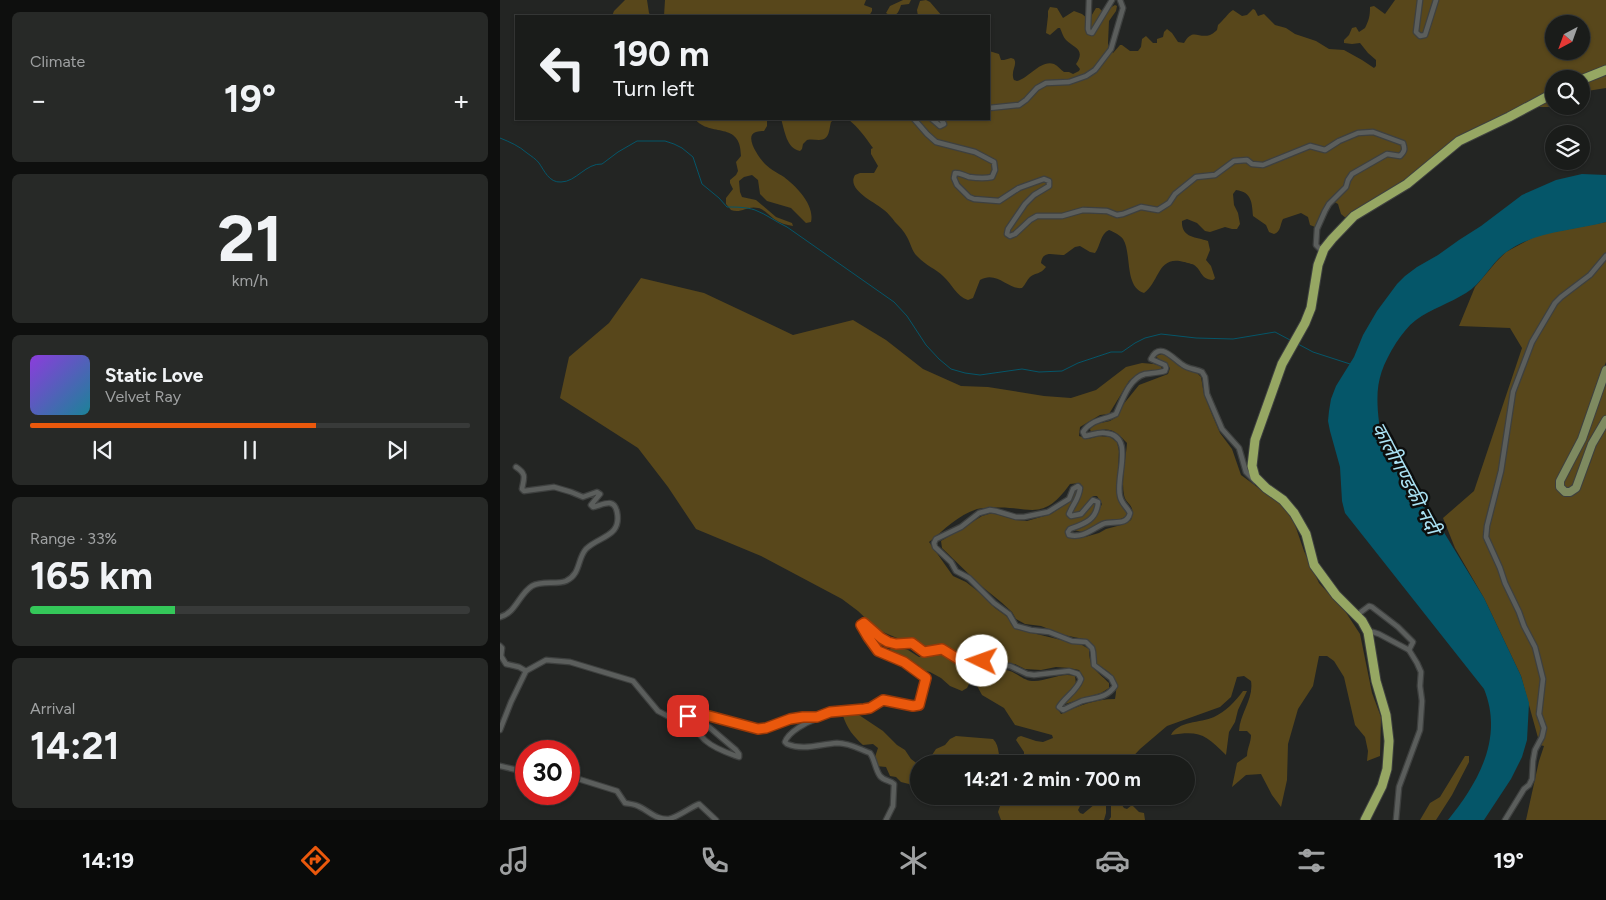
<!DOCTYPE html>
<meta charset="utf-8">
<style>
:root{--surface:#1a1c1a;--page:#272927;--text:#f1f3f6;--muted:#9fa1a2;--line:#383a39;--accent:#ea580c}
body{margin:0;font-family:Figtree,"Noto Sans Devanagari",sans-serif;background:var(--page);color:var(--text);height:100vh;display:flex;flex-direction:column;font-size:19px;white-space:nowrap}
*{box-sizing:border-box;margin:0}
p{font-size:16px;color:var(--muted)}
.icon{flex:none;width:28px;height:28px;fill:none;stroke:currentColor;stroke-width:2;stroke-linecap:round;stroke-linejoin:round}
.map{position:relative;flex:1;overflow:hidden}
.drawer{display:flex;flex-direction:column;gap:12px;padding:12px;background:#0e0f0e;width:500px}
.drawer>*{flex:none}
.top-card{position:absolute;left:15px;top:15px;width:475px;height:105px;border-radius:0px;box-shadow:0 1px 4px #0004,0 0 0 1px var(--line);background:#1a1c1a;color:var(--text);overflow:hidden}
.needle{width:32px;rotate:221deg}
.fabs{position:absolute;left:1045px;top:15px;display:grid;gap:10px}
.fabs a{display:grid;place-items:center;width:45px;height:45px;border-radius:50%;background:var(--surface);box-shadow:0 1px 4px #0004,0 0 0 1px var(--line);font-size:25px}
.speed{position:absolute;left:15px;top:740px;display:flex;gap:10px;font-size:25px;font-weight:700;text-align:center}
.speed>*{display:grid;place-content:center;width:65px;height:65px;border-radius:50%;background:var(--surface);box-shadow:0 1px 4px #0004,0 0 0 1px var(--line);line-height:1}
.speed .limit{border:8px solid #d22;background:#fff;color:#111}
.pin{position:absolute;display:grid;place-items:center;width:42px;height:42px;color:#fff;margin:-21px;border-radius:10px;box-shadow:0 2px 8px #0006}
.me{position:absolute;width:55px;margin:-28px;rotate:273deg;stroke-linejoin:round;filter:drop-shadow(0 0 4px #0008)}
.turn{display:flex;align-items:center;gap:18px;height:105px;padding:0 15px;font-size:22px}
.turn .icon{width:65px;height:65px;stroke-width:2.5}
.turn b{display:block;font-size:35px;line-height:42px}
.big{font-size:38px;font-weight:700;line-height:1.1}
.drawer .card{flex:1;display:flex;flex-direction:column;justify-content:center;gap:8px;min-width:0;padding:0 18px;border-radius:8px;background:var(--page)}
.drawer .dial{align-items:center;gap:0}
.dial b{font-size:65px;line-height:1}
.song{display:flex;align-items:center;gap:15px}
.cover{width:60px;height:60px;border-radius:8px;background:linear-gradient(135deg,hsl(270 70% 55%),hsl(190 70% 35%))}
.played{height:5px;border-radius:2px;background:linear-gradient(90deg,var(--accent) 65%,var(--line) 65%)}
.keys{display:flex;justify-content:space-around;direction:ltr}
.heat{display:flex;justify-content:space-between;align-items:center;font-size:28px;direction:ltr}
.charge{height:8px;border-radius:4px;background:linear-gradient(90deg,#34c759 33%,var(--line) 0)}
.trip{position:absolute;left:410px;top:755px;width:285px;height:50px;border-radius:25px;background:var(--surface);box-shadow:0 1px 4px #0004,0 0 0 1px var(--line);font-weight:700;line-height:50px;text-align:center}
.dock{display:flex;height:80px;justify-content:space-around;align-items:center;background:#0a0b0a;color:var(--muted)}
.dock .icon{width:35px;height:35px}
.dock .active{color:var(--accent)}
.dock b{font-size:22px;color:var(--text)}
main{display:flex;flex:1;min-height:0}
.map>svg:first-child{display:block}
.green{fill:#58471b;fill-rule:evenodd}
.water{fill:#055669}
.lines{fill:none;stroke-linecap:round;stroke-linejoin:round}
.stream{stroke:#055669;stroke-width:1}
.street-casing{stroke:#3e403f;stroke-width:7}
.primary-casing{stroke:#3e403f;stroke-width:10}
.highway-casing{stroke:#3e403f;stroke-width:11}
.street{stroke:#5b5e5c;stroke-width:4.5}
.primary{stroke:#7e8a60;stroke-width:8}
.highway{stroke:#96a763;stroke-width:9}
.route-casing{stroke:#983908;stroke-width:12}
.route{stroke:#ea580c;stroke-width:9}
.labels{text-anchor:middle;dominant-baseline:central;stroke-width:5;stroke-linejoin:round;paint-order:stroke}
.water-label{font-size:20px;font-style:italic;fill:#abe3f5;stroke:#0d0e0d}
</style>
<main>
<section class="drawer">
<div class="card"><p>Climate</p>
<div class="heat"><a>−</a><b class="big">19°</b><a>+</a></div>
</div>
<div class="card dial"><b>21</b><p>km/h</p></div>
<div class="card">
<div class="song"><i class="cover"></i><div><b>Static Love</b><p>Velvet Ray</p></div></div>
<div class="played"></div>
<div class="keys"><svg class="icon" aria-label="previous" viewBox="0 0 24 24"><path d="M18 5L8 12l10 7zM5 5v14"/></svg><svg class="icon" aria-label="pause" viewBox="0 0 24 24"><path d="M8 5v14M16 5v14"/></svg><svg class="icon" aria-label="next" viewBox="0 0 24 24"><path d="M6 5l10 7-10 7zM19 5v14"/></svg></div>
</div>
<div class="card"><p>Range · 33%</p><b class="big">165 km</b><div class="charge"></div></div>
<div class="card"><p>Arrival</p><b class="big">14:21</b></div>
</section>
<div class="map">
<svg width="1106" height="820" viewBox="0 0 1106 820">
<rect width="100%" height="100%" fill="#232523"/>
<!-- green -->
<g class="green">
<polygon points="125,0 147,0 149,13 151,16 112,16 114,11"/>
<polygon points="165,0 366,0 364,5 372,8 372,11 369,16 164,16"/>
<path d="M403 0H411L409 4 401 5C399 11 398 15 391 16L386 13 390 6Z"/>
<polygon points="426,0 430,2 442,16 418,16 417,10 420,1"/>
<path d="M895 0H1106V88L1081 92V79H1054V105L1050 107H1036L981 125 966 132 912 177 904 180 887 194 847 219 841 214 838 204 831 200 827 202 819 223 815 227 810 225 808 217 801 213 783 219C780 224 781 232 774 234L769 232 766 225 753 216C752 203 752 192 736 190L733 194 734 205 738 213 740 224 737 229H732L725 227 710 232 705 231 697 223 687 219 682 221C681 238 696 237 708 241L710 250 706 260 711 266 715 278 713 280C699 279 702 268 692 264 691 264 685 262 684 262 657 255 660 282 644 293 624 287 632 253 623 239 620 235 614 232 609 230 600 234 601 245 595 253L590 252 580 246 575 247 564 255C555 256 543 249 541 263L546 267C540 275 536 272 530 277 527 280 525 285 522 288 508 290 497 270 480 280L473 298 468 300C456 296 452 284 443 276 436 269 425 265 418 257 412 252 411 244 407 237 404 231 399 226 395 222 392 218 388 213 384 210 375 202 346 190 355 175L360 173H374L378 166 371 154V149L373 148C365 137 359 128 348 119H489V51L499 54 501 60H504L511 58 514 59C518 65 510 71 514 80L517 81C529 78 541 59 554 64 558 66 561 70 564 72H569L573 74 579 71 580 69 576 64C586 49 574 48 566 40 563 37 562 32 560 28H558L550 35 546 33 548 16V11L550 7 557 8 563 18 574 11 582 14 587 18H590L596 8H599L603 12 615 5 617 6 616 11 609 21 608 43 609 49 613 53 620 45H622L630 51H638L641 47 642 39 646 36 653 43H657V39L663 37 664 32 667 29 672 33 678 42 684 43C693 27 698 39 710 35 711 35 716 31 717 30L718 25C724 20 727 14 733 10L742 16 747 15 753 9 755 10 758 16 764 14 775 25 786 28 795 34 816 41 829 49 844 50 862 60 874 68 876 66V60L868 53 860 43 852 44 844 43V40L849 35 852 28 856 27 859 32 865 28C869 20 870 16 870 7L874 6 885 14ZM1054 24H1081V51H1054Z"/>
<path d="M195 119H267V126L264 131C261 131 259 131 256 132 243 136 260 159 265 164 271 170 278 173 284 177 296 186 315 205 311 222L306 223 291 208 267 201 260 194 258 180 252 175 244 177 239 181 240 192 242 197 256 200 276 217 292 223 293 226C286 225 280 223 274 219 269 215 264 209 258 208 248 205 241 214 231 210L226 204V198L233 189 230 183V180L236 175 238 171 236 162 241 156C241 120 210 138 195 119Z"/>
<path d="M281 119H335L331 122C329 129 330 140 319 140 315 140 312 139 307 140L303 144 302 149 300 151C286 148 285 131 281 119Z"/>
<polygon points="1106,222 1106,362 1078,441 1057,483 1059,492 1068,497 1078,491 1091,461 1095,446 1106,427 1106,820 1026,820 1039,761 1044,746 1040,745 1021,676 984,598 955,548 943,518 974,491 1022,348 1010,328 959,326 975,287 996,262 1006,252 1034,237 1048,233"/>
<path d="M141 278 204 293 293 335 353 320 386 340 423 369 461 386 488 387 544 396 571 398 596 390 626 367 642 363 654 364 661 366 662 370 639 373 629 381 609 414 600 415 580 427 579 436 588 439 599 436 610 437 617 442 619 451 617 493 619 501 628 514 625 517C614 522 586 536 575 530 589 527 596 517 602 504L597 496H593C587 503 583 514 573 512 578 502 584 495 580 483L570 484C541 525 529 504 489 508 485 508 481 508 477 509 458 515 444 530 429 542L453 576 466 582 480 593 495 608 509 618 511 624 520 630 582 645 589 649C589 668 596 670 609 683V688L601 693 565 704 581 686 584 678 579 670 569 668 556 667 541 670 525 669 515 664 495 663 476 656 465 659 441 646 427 647 415 639 397 638 378 630 358 611 342 599 261 556 196 529 168 487 138 448 60 398 69 357 109 323Z"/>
<path d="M662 354 667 355 681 367 697 373 701 377 704 394 711 412 720 433 732 449 741 475 783 506 794 522 804 551 819 583 845 611 860 634 872 693 881 717 880 756 867 761 868 751 865 737 855 725 844 677 834 661 827 656H819L813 686 798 709 788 744 787 780 781 807 772 795 761 774 746 775 732 787 737 763 747 756C747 748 751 743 751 735L747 731H739C740 713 754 699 751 681L744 676 737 677 731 697 720 707 667 726 640 749 626 764H515L524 755V752L516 740 518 737 521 736 536 741 543 742 553 738 552 735 515 725 504 708 482 695 476 684 470 682 467 688 462 691 450 686 441 678 430 672 422 670 418 665 388 652 389 650 394 647 401 648 408 650 419 657H426L438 654 444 656 460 666 479 667 491 673C496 672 501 670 506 670 515 671 522 680 532 681 547 682 559 672 575 676L576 684 556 706 561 714C578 706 595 699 615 699 619 677 613 674 595 663L594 647 588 640 564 635 541 626 525 624 516 619 512 612 501 602 480 585 442 548 441 541 482 516 492 513 516 520 527 521 551 514 566 504 571 499 575 489 578 491C575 500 569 507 567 516L570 519C582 516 587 512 594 502H596C591 524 580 520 567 530L574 537H585L599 533 606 529 621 525 631 520C636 503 626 506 624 495 621 480 626 458 627 443 614 429 610 427 591 432L590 429 596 424 610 421 618 416 622 406 639 385 668 374 670 368C666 363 660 362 656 356Z"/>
<polygon points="1106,378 1106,415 1089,446 1081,473 1070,490 1062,487 1063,479"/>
<path d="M743 691H747L738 710 735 722 729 732 726 755C706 735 700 730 671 735 678 721 700 723 714 717 725 712 736 701 743 691Z"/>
<path d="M350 709 383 731 397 745 405 750 411 759 419 765V791L409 784 401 782 396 777 390 776 386 767 376 766 374 760 378 748 373 744 363 745C353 736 347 728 343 716Z"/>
<path d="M456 736 493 739C501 747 496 756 504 764H426L436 749 445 745 450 739Z"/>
<polygon points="965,756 969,756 969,762 952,795 936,820 920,820 930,803 940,797"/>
<polygon points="473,796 585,796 578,810 580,813 583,814 595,804 595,796 606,796 606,813 604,820 501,820 498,812 500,806 499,803 482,798 476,799"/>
<polygon points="617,798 624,808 627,809 632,805 639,812 644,813 645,820 609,820 611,817 611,802"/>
</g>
<!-- water -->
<path class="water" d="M1082 174 1106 175V222C1072 231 1034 231 1005 253 990 264 983 283 966 293 950 303 931 309 916 320 908 326 902 334 896 343 878 372 875 388 879 422 880 432 881 441 884 451L937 521 984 598 1021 676 1029 703 1027 740 1022 757 1011 779 984 820H948C978 783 1004 738 984 689L845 513 842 501 840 467 830 431 828 421 829 411 831 399 836 386 854 357 863 335 877 311 897 284 905 276 917 267 938 255 959 240 981 226 1022 195 1056 180Z"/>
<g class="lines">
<!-- stream -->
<g class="stream">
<path d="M0 138C10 142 19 146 27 153 31 156 36 159 39 163 44 170 49 183 61 182 76 182 86 163 102 164L118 152 137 141H165L174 144 182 148 193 157 202 184 219 198 227 207C236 207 246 207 255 210 266 214 276 222 287 227L394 302 407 316 426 345 439 359 451 369 465 373 480 375 522 369 539 372 562 371 578 363 611 352H622L635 343 645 338 661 334 696 338 733 339 775 332 790 340"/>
<polyline points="798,344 813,352 850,364"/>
</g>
<!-- street casing -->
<g class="street-casing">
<g id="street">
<polyline points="589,0 588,29 589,32 592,33 612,0"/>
<polyline points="920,0 916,32 920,36 925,35 936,0"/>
<polyline points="489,108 519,105 526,100 537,88 546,83 569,82 586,76 595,70 611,49 623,8 620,0"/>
<path d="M414 119 427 134 436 142 475 152 494 162 495 170 492 177C484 179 476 178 469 177 463 175 461 173 455 173L454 178 457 185 469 197 474 199 499 201 519 188 544 179 549 181V186L534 195 525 204 508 229 507 234 510 236 515 234 530 220 537 216H562L583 210 607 211 617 215 623 214 641 207 658 210 669 203 675 194 696 177 715 175 734 161 747 160 752 164 763 165 810 146 825 150 839 141 858 133 873 132 903 143C905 149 905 151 900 156L887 154 852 174 848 180 846 187 829 204 825 211 817 229 816 245 820 249H824"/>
<polyline points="432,119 440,126 444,124 441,119"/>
<polyline points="857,615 869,606 872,607 898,627 913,642 909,650"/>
<path d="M0 617C16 613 19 594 32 586 42 580 56 585 66 581 81 574 77 559 86 549 99 536 122 537 117 512 114 497 103 505 93 507L91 505 100 494 97 492 83 497 71 492 54 487 24 491 22 489C24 478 27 474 16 467"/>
<polyline points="868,632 873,632 879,634 909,650 917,663 921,672 920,686 922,701 920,730 899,787 896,820"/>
<polyline points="0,646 2,648 1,656 6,664 19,667 26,671"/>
<path d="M316 719C307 722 288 732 285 742L287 744C304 751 320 744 337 743 350 743 359 749 370 753 375 760 375 769 380 776 384 781 390 780 394 784L393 806 386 820"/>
<path d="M0 730 11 702 26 671 46 660 70 662 133 681 158 711 175 720V730L177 733H182L195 730C200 733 202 738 206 741 215 749 228 753 239 757V754L236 750 209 727 204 724 189 720 188 718 189 714 198 713 258 729 266 728 277 723 297 718 317 717 330 712 364 709 370 708 383 700 413 707 419 705 426 678 404 662 388 656 378 651 367 637 361 625 364 623C372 627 377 636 385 640 395 646 403 642 413 644 418 645 421 650 426 652L439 649 444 650 463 662 478 660 494 666H510L527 674 534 675 569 671 578 674 581 679C577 691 565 697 559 707L563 710C569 707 575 704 582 701 595 697 606 699 615 686L611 678 594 665 593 652 592 648 586 642 572 641 549 632 531 630 516 626 509 614 494 603 469 578 456 571 451 562 435 547 434 543 436 539 461 527 479 513 490 510 496 511 516 517H524L548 512 569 499 573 489 578 486 580 488C579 499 573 504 569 514L571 516 581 514 593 500 598 502C597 520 584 524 570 529L568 532 569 535C583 538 591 530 603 524 612 520 627 527 630 513 627 507 621 503 620 496 615 477 636 435 605 433 598 432 592 435 585 436L583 432C590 420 604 420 616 414 622 401 629 378 645 374 652 373 658 373 665 371L666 368 665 365 651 359C660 340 674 360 683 365 688 369 696 369 702 372L705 377 707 394 722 429 739 448 746 472 755 481"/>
<polyline points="0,766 26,772"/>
<path d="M69 776 117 791 125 803C130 804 135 804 140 807 150 812 157 820 169 819 180 816 189 808 199 804L216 820"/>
<polyline points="1005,820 1024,789 1029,785 1032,779 1033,761 1035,750 1042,737 1044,728 1039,714 1043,679 1035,647 1024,626 1019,612 1005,583 1000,568 986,537 987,526 1001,471 1013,392 1032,342 1055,303 1061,297 1090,275 1106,256"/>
</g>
</g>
<!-- primary casing -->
<g class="primary-casing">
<polyline id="primary" points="1106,370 1082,439 1060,481 1060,487 1065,492 1070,492 1076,488 1092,444 1106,420"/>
</g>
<!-- highway casing -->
<g class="highway-casing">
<g id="highway">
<polyline points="1081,80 1106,70"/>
<polyline points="865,820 882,786 887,769 889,741 886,715 876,681 868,632 862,621 836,595 814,565 806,534 794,513 783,500 766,488 755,477 752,466 755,440 782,364 805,323 811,308 818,265 824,249 832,239 854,216 907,184 959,141 1009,117 1054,93"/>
</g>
</g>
<!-- street -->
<use href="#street" class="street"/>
<!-- primary -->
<use href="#primary" class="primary"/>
<!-- highway -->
<use href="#highway" class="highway"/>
</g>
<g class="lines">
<!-- route casing -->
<g class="route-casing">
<polyline id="route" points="188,716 190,713 198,713 258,729 266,728 290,719 303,717 317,717 330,712 364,709 370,708 383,700 413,706 419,705 426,678 404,662 378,651 368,637 361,625 364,623 381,638 388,642 396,644 412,643 424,652 442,649 463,662 474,660 482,661"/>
</g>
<!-- route -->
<use href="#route" class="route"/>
</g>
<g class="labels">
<!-- water labels -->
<g class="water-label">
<text transform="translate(906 478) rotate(62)">कालीगण्डकी नदी</text>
</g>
</g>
</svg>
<div class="fabs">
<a><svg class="needle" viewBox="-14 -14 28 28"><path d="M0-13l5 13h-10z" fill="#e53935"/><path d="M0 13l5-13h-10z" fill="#9fa1a2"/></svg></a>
<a><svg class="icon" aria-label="search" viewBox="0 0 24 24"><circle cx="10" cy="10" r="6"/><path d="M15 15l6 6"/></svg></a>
<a><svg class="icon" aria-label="layers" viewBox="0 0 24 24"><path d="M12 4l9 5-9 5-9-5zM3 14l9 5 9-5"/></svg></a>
</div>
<div class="speed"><div class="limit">30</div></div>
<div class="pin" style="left:188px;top:716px;background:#d93025"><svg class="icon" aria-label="arrive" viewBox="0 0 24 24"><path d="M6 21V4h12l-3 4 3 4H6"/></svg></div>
<svg class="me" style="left:482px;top:661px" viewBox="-20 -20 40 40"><circle r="19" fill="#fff"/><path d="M0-13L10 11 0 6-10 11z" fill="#ea580c"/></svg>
<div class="trip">14:21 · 2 min · 700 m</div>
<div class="top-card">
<div class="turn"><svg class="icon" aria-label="left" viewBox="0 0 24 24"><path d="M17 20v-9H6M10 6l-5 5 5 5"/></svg><div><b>190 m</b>Turn left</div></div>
</div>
</div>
</main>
<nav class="dock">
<b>14:19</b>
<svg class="icon active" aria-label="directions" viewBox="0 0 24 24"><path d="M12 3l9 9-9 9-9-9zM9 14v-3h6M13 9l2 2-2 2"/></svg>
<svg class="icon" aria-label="music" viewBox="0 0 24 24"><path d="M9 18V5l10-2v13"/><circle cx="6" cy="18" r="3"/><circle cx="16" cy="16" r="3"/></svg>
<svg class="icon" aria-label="phone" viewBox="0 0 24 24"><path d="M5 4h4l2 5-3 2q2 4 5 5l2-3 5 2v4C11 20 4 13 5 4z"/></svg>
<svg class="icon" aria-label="climate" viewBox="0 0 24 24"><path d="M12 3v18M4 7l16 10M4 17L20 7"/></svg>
<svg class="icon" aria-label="car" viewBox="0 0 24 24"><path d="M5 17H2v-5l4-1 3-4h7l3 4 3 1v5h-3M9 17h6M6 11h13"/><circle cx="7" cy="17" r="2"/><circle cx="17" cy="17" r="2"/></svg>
<svg class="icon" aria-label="filters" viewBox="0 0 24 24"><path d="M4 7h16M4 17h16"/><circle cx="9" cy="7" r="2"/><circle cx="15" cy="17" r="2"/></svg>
<b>19°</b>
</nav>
